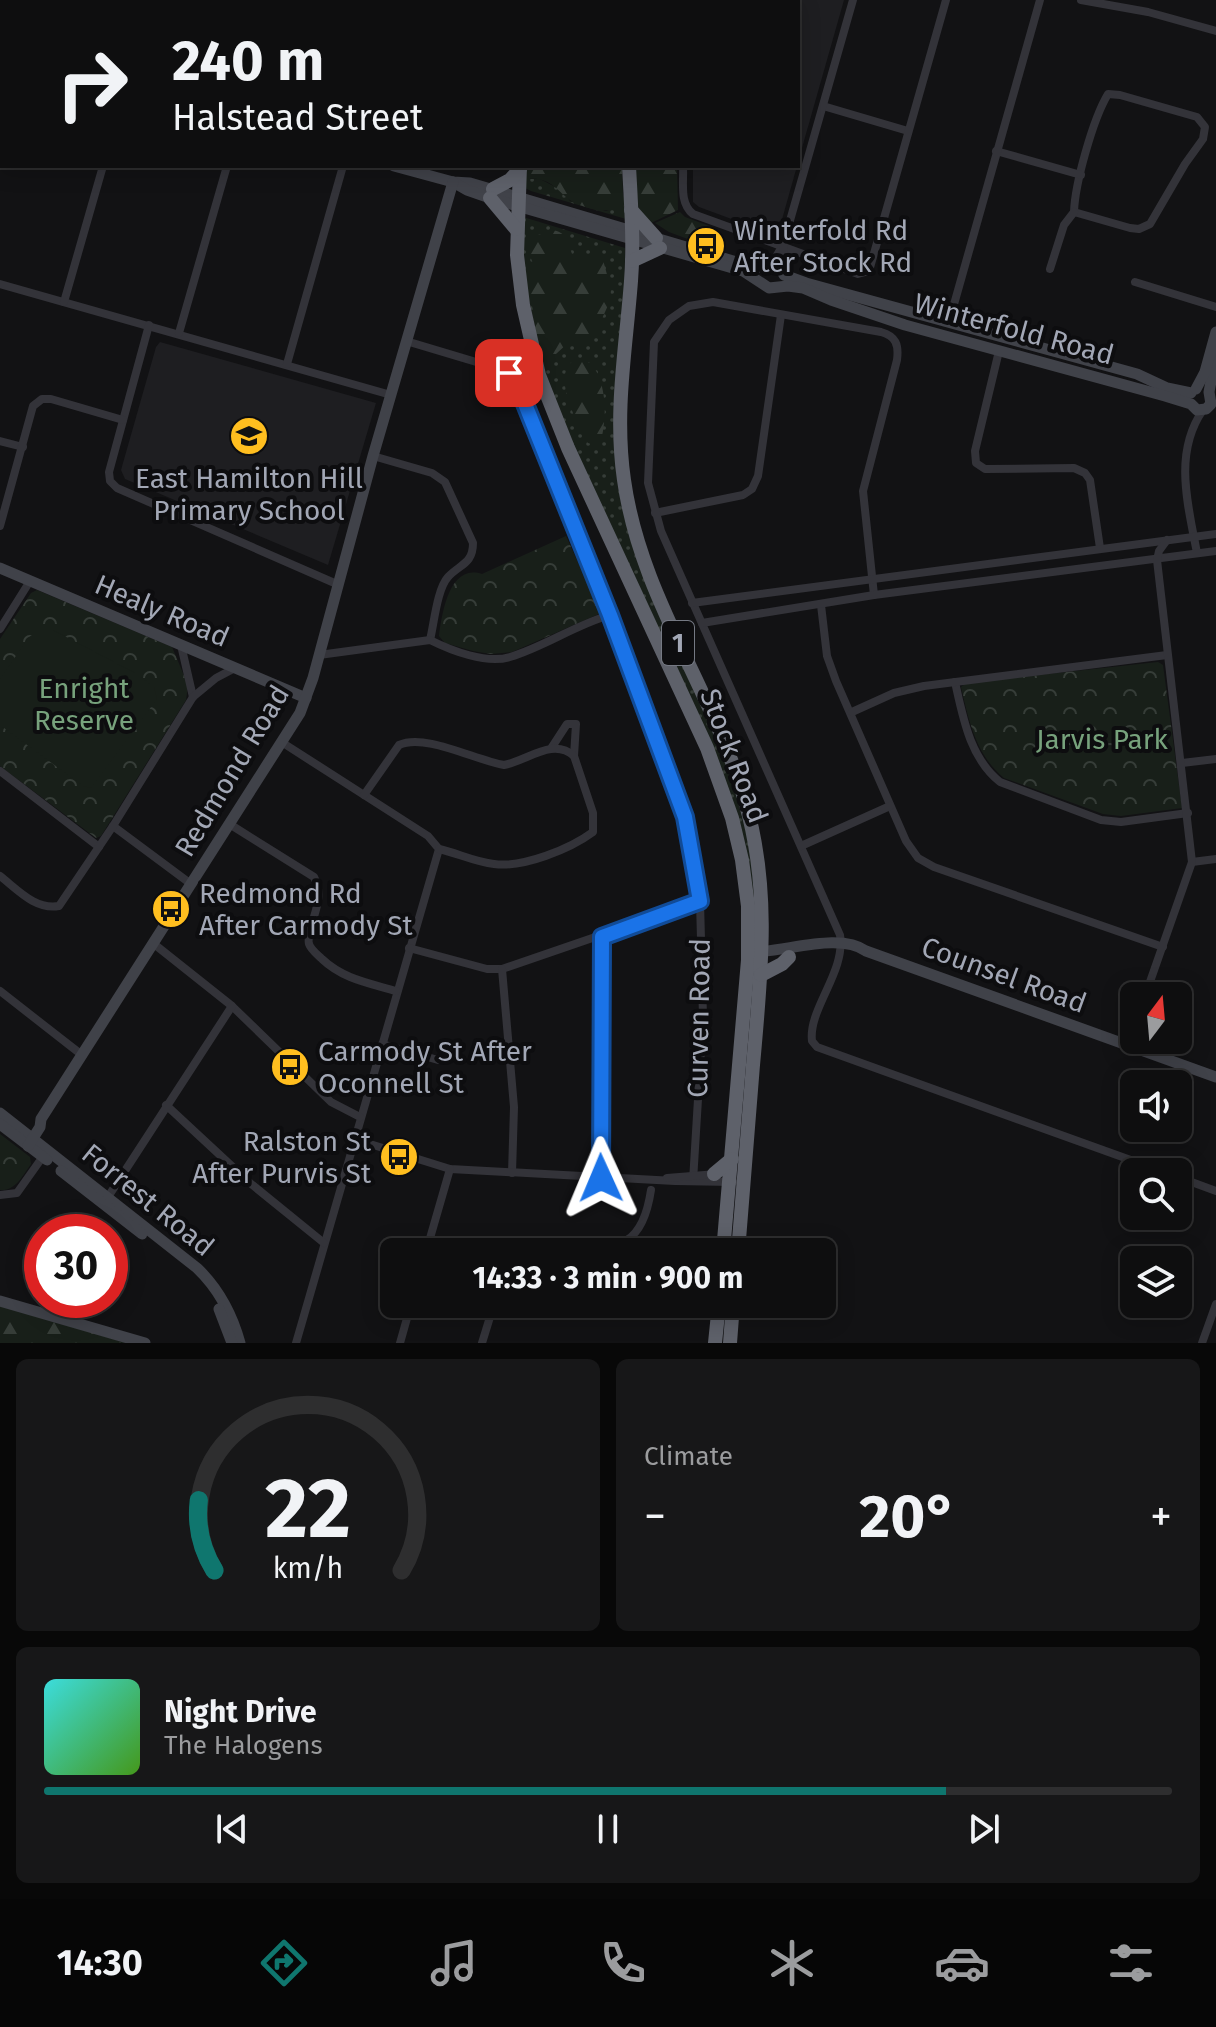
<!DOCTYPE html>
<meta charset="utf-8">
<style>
:root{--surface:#0e0e0f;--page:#171718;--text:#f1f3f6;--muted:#9b9c9e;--line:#2e2e2f;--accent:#0f766e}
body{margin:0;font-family:"Fira Sans",sans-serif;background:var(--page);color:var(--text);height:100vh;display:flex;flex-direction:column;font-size:30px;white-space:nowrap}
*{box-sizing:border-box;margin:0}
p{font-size:26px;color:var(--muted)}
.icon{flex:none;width:44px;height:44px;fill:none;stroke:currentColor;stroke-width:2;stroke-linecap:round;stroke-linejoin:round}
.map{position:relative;height:1343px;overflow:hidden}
.drawer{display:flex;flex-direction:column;gap:16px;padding:16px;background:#080808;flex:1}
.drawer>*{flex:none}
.hud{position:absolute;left:0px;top:0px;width:800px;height:168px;box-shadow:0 4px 20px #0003,0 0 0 2px var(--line);background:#0e0e0f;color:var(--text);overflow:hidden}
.needle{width:52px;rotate:16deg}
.tools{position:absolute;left:1120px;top:982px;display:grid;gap:16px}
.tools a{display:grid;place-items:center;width:72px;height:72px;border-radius:12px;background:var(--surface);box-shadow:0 4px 20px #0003,0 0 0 2px var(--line);font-size:40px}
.speed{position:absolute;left:24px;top:1214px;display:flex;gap:16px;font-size:40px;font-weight:700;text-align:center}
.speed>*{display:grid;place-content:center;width:104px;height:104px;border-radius:50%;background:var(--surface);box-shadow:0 4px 20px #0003,0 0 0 2px var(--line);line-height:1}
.speed .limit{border:12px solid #d22;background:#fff;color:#111}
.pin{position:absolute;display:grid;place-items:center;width:68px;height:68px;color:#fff;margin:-34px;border-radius:16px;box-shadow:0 4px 12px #0006}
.me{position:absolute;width:88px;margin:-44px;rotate:359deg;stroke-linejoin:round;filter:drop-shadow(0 0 6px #0008)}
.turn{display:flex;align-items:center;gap:28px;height:168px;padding:0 40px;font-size:36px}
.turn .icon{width:104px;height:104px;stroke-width:2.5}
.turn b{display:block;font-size:56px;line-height:68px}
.big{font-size:60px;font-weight:700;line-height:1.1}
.drawer .card{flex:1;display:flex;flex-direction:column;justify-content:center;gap:12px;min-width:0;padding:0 28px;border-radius:12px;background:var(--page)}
.drawer .dial{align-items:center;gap:0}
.dial svg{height:208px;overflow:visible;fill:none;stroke:var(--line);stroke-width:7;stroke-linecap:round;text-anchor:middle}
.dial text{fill:var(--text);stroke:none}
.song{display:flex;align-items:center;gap:24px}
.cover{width:96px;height:96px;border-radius:12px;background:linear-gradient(135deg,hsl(180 70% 55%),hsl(100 70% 35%))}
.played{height:8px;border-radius:4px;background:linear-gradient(90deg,var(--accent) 80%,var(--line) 80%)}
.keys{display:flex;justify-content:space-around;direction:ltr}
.heat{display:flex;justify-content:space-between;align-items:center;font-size:44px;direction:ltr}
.drawer .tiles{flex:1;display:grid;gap:16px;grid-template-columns:1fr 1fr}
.card:last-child{grid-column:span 2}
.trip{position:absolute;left:380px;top:1238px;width:456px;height:80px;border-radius:12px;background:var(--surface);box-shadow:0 4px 20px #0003,0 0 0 2px var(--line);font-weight:700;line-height:80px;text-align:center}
.menu{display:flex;height:128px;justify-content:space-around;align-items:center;background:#060606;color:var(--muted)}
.menu .icon{width:56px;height:56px}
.menu .active{color:var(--accent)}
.menu b{font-size:36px;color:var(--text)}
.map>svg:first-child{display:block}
.built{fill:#1e1e21}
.grass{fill:url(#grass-dots)}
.forest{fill:url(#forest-firs)}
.park{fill:url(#park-crowns)}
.garden{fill:#181f19}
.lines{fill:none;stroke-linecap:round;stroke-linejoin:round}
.street{stroke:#333339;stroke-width:8}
.secondary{stroke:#404249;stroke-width:11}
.highway{stroke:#5e616a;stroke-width:14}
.route-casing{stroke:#114b97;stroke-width:20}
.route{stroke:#1a73e8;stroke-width:14}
.labels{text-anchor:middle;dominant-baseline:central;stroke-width:8;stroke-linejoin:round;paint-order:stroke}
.shield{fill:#0d0d0f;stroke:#757983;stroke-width:2}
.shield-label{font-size:26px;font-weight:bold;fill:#a2a7b5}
.poi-label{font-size:28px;fill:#a2a7b5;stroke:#0d0d0f;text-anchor:start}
.street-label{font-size:28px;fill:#a2a7b5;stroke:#0d0d0f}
.park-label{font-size:28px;fill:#77a27c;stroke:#0d0d0f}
</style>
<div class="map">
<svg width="1216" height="1343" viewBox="0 0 1216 1343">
<defs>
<pattern id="grass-dots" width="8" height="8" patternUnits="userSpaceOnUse" patternTransform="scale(2)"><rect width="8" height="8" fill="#181f19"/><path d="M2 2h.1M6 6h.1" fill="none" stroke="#363d38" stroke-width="1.8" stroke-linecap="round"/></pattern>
<pattern id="forest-firs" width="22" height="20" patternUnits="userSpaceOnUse" patternTransform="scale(2)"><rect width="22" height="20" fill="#181f19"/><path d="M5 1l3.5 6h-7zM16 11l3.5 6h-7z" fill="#363d38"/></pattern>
<pattern id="park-crowns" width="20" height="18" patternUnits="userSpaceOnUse" patternTransform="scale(2)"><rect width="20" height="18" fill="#181f19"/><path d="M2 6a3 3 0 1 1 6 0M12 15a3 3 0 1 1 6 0" fill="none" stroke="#363d38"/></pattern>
</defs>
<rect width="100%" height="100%" fill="#121214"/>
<!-- built -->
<g class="built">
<polygon points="696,0 844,0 798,162 798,2 695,2"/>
<polygon points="693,166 797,166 779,230 772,234 699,207 693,202"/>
<polygon points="160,342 376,403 328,565 125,479 121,470 156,347"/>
</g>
<!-- grass -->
<g class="grass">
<polygon points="523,179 540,179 563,191 570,201 606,211 627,204 626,219 531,191 523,187"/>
<polygon points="523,217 625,248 622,503 726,760 748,827 759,944 741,830 549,389 525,283"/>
</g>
<!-- forest -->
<g class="forest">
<path d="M524 166H622L623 194 627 204C612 215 589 210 573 202 562 196 556 184 542 180 537 178 529 179 523 179Z"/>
<polygon points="634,166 677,166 678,210 649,224 639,212"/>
<polygon points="680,212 685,217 712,227 706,238 696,242 669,232 655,223"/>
<path d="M552 230C566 232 568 241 572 254L598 256 603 260 611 289 610 301 595 334 581 343H568L545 364 535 332V319L526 280 534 266 526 246 530 238Z"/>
<path d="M579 358 592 364C607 386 607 416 601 441L595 445 588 443 585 438C576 420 548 368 579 358Z"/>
<polygon points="0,1305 126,1343 0,1343"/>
</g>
<!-- park -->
<g class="park">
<path d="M566 536 601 613 512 652 491 654 473 651 445 643 439 636C442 614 449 563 482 574Z"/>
<polygon points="37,590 172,647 188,685 186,700 101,836 96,838 0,766 0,639 31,593"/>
<path d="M1158 662 1163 665 1182 808 1121 816 1103 814 1004 778C976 755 969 721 961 687L966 683Z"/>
<path d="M0 1134 30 1157 31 1164C22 1176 16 1191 0 1190Z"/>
</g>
<!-- garden -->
<polygon class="garden" points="41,629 51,629 137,674 154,687 157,699 91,788 83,786 0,725 0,679 29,637"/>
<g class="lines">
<!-- street -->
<g class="street">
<polyline points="1081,0 1148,12 1216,31"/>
<polyline points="121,2 121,0"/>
<polyline points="249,2 250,0"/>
<polyline points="685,2 687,0"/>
<path d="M1108 94 1120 95 1197 117 1205 127 1203 139 1185 164 1150 224 1139 229 1130 228 1074 212C1075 183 1093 119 1108 94Z"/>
<polyline points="823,106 908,131"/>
<polyline points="0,143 2,136"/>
<polyline points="996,151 1081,175"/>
<path d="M683 166C684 182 679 203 693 214L858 274 869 271 946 0"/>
<polyline points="771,265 783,245"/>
<polyline points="781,268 784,254 783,245 853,0"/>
<polyline points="1050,269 1064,225 1074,212"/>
<polyline points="1135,282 1216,307"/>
<polyline points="0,284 391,395"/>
<polyline points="64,302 103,166"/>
<polyline points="949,322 1040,0"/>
<polyline points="149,325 109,472 110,481 117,488 339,585"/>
<polyline points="179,333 227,166"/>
<polyline points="406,341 503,370 509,373 517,384 610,615 685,817 700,901 703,1017 693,1181"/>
<polyline points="999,351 975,451 976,463 985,469 1074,468 1085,473 1090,480 1100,548"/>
<polyline points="287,364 343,166"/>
<polyline points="0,441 23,447"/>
<path d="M373 456 432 473 445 482 473 543C473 564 460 564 448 577 437 589 434 624 430 640"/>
<polyline points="655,513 743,495 752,489 758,476 781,315"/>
<polyline points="0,526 33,406 42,399 51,399 123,420"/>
<path d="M1197 553C1188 505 1173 453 1203 410"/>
<path d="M874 595 863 491 897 360C899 345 896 336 881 332L713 302 689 306 669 320 654 342 648 483 661 531 840 935C846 972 808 1009 812 1041L817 1047 1164 1172"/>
<polyline points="692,603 1216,534"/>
<polyline points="821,605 827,656 836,681 906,841 918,858 934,867 1163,947"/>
<polyline points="702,623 874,595 1216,551"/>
<polyline points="0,629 30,581"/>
<polyline points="181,645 193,697"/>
<path d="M319 655 430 640C452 651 486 664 510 657 544 647 575 625 610 615"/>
<path d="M955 682C963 718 970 758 1000 782L1101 820 1121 822 1188 813"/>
<polyline points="852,712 894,693 924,686 1167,655"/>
<polyline points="283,743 428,836 439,849 296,1343"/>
<polyline points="552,747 567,724 576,724 574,756"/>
<polyline points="1182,763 1216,759"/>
<polyline points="0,771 99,847"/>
<path d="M364 795 399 745C425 733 475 760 504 765 527 761 553 737 574 756L593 813V832C570 849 523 868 494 864 475 862 457 853 439 849"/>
<path d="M231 825 314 877C322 892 318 904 313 920 312 926 307 937 309 944 311 950 318 955 322 959 343 979 369 983 396 991"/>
<polyline points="113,826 191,884"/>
<polyline points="801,846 890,806"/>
<polyline points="1192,862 1216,859"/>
<path d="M0 876C18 890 35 910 59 906L113 826 193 697 216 678 235 668"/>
<polyline points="154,944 232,1006 331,1102 360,1117"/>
<polyline points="409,948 487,969 502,969 700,901"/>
<polyline points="502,969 514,1107 512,1173"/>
<polyline points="0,991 82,1055"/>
<polyline points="1145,996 1192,862 1157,560 1159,551 1167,540"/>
<polyline points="382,1044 438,1060"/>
<polyline points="1125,1044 1134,1025"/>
<polyline points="166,1105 250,1183 324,1243"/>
<polyline points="354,1139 450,1169 675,1181 733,1182"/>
<polyline points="1178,1177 1216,1191"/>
<polyline points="601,1178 602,937"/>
<polyline points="667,1178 717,1174"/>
<polyline points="0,1195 17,1193 44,1155"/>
<polyline points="106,1200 232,1006"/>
<polyline points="426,1252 450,1169"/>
<path d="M532 1252C589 1232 638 1276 651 1190"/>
<polyline points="400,1343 411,1304"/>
<polyline points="482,1343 494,1304"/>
<polyline points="1202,1343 1216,1304"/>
</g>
<!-- secondary -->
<g class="secondary">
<polyline points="0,56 2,56"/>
<polyline points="394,166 453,182 470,183 750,266 765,268 775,265 781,268 784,275 806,283 1137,374 1167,388 1191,393"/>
<polyline points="453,182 467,190 490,198 743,271 769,288 788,286 803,288 831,300 905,325 1165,396 1191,404 1197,410 1206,409 1211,404 1209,392 1216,355"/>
<polyline points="1196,389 1205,372 1216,332"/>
<polyline points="0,568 306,698"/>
<path d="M753 952C786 952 839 932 866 951L1216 1077"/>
<path d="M0 1113 197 1268C219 1289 232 1314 240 1343"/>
<polyline points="0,1124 47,1160"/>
<polyline points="28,1146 40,1127 41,1119 300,713 313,678 373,456 453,182"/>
<polyline points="61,1171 142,1234"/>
<polyline points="0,1301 145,1343"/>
<polyline points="219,1309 232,1343"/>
</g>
<!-- highway -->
<g class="highway">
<polyline points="569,2 570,0"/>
<polyline points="642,2 642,0"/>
<polyline points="520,166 517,255 523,305 539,375 568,448 707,748 732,818 742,860 748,906 748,960 723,1252"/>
<path d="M629 166C631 204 634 243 631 281 626 348 614 412 624 480 640 596 713 690 745 801 771 889 761 975 753 1065 748 1127 743 1190 738 1252"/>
<polyline points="493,189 510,180 520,169"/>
<polyline points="490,198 516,229"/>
<polyline points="631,210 656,238"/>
<polyline points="632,261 660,248"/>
<polyline points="761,975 782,964 789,957"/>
<polyline points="714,1174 732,1159"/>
<polyline points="715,1343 719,1304"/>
<polyline points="730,1343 733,1304"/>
</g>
</g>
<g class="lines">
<!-- route casing -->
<g class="route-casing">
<polyline id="route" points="509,373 517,384 610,615 685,817 700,901 602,937 601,1178"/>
</g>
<!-- route -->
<use href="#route" class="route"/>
</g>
<!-- icons -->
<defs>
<g id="bus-disc" transform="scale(2)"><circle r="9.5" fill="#ffbe1f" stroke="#0d0d0f"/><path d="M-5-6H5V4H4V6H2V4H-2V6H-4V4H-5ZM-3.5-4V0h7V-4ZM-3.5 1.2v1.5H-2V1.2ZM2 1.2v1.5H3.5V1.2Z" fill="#111"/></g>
<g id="school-disc" transform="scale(2)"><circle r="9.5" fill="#ffbe1f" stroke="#0d0d0f"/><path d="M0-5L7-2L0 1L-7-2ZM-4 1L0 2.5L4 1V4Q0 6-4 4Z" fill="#111"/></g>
</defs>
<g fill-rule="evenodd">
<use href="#bus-disc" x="706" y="246"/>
<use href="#school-disc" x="249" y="436"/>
<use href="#bus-disc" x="171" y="909"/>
<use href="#bus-disc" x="290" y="1067"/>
<use href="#bus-disc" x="399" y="1157"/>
</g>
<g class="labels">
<!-- shield labels -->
<rect class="shield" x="662" y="621" width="32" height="44" rx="6"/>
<g class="shield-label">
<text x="678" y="643">1</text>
</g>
<!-- poi labels -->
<g class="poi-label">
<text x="734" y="230">Winterfold Rd<tspan x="734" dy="32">After Stock Rd</tspan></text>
<text x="249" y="478" text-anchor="middle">East Hamilton Hill<tspan x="249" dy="32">Primary School</tspan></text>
<text x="199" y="893">Redmond Rd<tspan x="199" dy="32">After Carmody St</tspan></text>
<text x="318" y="1051">Carmody St After<tspan x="318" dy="32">Oconnell St</tspan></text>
<text x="371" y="1141" text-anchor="end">Ralston St<tspan x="371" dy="32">After Purvis St</tspan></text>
</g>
<!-- street labels -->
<g class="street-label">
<text transform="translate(1014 329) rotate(15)">Winterfold Road</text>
<text transform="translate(162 611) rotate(23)">Healy Road</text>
<text transform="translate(734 756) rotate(69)">Stock Road</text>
<text transform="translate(232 771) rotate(-59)">Redmond Road</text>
<text transform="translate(1004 975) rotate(20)">Counsel Road</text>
<text transform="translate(699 1018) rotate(-89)">Curven Road</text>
<text transform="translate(148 1200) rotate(39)">Forrest Road</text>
</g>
<!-- park labels -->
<g class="park-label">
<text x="84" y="688">Enright<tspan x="84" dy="32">Reserve</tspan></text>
<text x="1102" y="739">Jarvis Park</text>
</g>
</g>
</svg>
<div class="tools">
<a><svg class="needle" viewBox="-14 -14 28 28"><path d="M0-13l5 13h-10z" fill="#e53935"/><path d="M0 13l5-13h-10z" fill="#9b9c9e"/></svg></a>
<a><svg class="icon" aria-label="sound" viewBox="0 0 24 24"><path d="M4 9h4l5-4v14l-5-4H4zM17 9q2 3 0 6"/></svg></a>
<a><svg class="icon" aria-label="search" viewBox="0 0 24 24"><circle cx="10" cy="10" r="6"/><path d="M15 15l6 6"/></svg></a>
<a><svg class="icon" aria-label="layers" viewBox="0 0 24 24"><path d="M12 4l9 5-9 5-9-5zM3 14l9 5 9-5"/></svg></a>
</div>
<div class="speed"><div class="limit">30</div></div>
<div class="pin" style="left:509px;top:373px;background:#d93025"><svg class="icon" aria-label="arrive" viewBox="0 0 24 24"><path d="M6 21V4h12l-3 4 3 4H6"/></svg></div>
<svg class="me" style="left:601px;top:1178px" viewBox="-20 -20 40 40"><path d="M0-17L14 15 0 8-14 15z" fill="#1a73e8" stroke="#fff" stroke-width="4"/></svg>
<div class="trip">14:33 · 3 min · 900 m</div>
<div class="hud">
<div class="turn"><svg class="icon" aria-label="right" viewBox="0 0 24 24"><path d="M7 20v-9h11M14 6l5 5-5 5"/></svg><div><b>240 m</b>Halstead Street</div></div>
</div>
</div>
<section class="drawer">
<div class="tiles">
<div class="card dial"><svg viewBox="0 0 100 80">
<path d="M14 69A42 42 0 1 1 86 69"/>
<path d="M14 69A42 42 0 0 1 8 42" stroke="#0f766e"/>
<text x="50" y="56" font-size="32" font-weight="700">22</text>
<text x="50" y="72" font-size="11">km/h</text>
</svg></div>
<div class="card"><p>Climate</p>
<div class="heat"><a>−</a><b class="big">20°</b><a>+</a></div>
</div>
<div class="card">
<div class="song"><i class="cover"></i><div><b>Night Drive</b><p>The Halogens</p></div></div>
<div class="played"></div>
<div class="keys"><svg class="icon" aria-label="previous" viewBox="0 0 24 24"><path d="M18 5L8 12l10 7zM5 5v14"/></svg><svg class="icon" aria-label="pause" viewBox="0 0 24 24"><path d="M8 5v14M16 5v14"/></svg><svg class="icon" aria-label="next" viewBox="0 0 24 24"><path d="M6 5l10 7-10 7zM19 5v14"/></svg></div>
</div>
</div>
</section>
<nav class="menu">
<b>14:30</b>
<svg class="icon active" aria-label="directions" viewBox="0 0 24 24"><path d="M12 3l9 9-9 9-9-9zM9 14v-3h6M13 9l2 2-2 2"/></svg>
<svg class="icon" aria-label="music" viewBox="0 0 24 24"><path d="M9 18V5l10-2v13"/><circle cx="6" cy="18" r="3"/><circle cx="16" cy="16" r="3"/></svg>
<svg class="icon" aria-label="phone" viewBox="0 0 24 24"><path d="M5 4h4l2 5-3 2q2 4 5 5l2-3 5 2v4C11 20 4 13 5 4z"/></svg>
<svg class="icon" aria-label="climate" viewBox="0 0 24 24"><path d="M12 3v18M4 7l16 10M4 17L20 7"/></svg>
<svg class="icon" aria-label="car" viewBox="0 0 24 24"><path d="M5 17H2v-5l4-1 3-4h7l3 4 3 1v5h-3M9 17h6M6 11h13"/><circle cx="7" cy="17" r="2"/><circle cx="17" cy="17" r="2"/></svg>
<svg class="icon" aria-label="filters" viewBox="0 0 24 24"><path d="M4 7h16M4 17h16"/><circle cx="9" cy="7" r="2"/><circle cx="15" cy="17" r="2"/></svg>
</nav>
